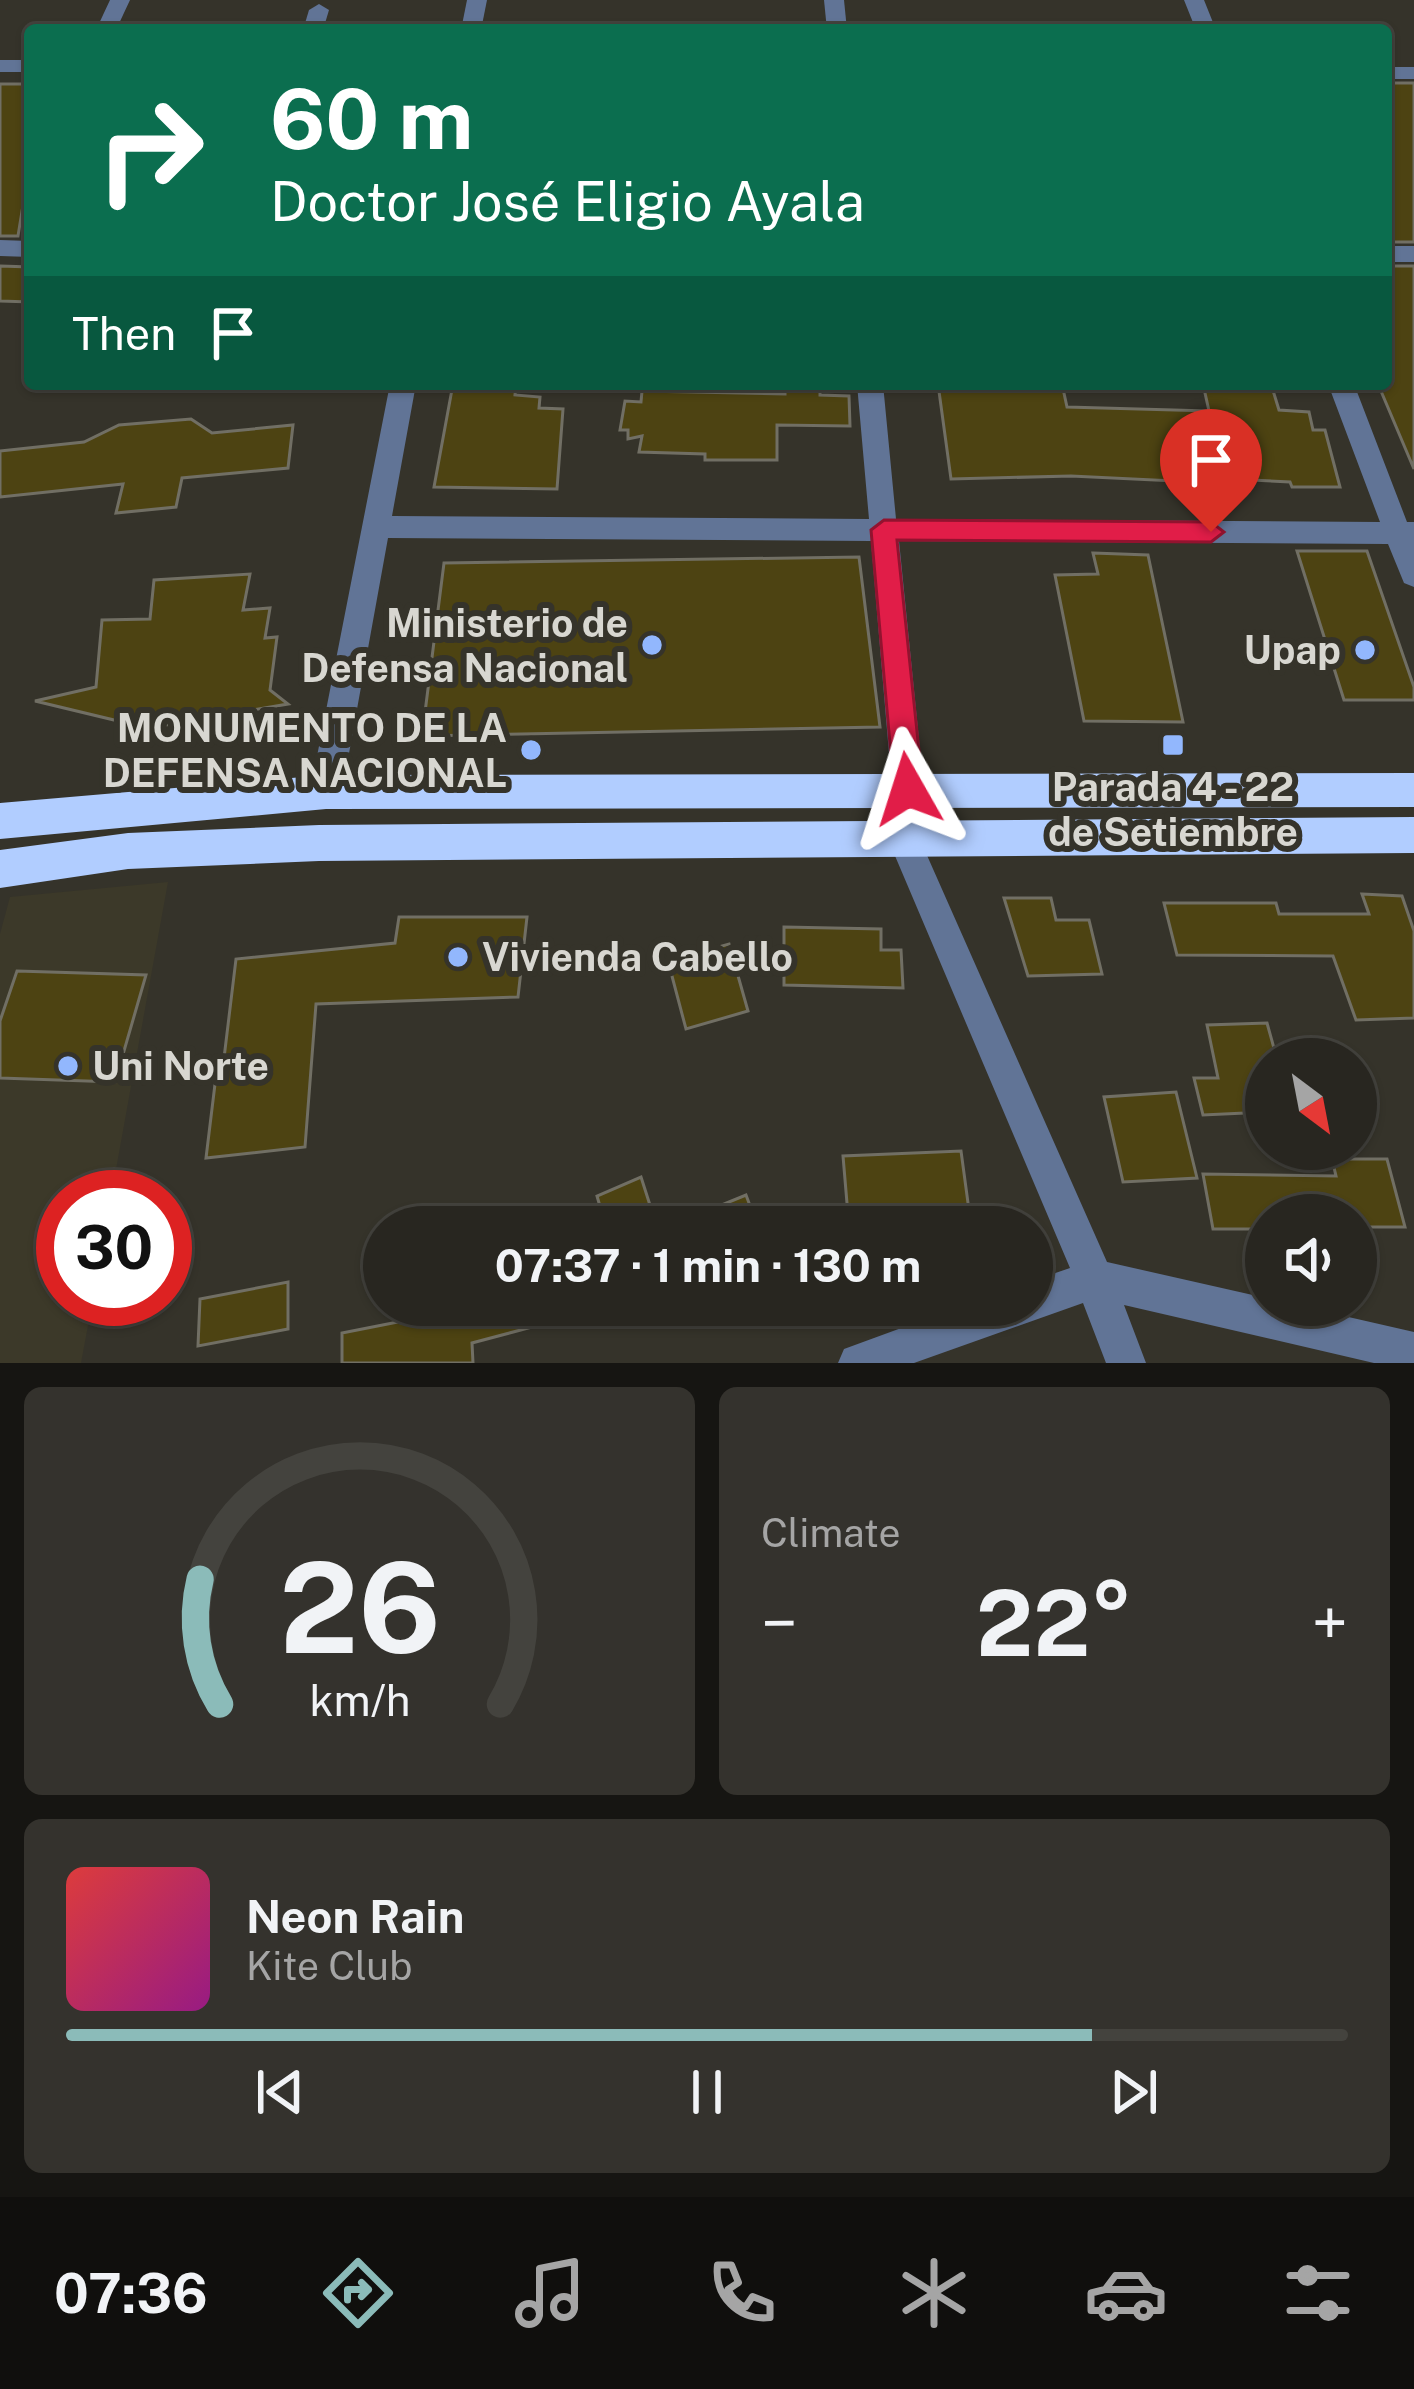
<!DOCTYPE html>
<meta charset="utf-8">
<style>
:root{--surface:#282620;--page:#34322d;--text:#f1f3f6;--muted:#a5a5a5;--line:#44433e;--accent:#8bbbb9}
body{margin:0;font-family:"Public Sans",sans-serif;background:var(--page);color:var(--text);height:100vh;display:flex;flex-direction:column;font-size:45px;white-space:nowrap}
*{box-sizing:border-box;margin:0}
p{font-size:39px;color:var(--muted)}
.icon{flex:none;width:66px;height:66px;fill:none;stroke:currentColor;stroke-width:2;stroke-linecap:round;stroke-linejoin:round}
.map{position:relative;height:1363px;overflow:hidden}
.panel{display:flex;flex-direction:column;gap:24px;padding:24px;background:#161512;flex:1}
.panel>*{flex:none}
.banner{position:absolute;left:24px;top:24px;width:1368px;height:366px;border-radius:12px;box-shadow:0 3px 9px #0004,0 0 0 3px var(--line);background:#0b6e4f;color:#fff;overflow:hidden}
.needle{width:78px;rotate:148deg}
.fabs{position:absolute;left:1245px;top:1038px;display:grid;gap:24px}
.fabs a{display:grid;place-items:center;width:132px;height:132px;border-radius:50%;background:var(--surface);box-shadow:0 3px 9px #0004,0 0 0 3px var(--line);font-size:60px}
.speed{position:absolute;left:36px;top:1170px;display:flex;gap:24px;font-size:60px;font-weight:700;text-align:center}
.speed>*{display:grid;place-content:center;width:156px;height:156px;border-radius:50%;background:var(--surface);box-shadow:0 3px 9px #0004,0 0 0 3px var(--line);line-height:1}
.speed .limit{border:18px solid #d22;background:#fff;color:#111}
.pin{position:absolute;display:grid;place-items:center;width:102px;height:102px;color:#fff;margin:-123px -51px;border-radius:50% 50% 50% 0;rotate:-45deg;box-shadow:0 0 12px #0007}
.pin .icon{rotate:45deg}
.me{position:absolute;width:132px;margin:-66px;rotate:354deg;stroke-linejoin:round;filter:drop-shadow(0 0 9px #0008)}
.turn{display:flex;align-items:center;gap:42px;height:252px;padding:0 48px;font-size:54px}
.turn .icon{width:156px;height:156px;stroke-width:2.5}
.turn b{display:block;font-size:84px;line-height:102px}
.then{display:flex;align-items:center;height:114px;padding:0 48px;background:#0003;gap:24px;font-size:45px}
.big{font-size:90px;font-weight:700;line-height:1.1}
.panel .card{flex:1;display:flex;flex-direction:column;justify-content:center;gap:18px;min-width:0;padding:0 42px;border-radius:18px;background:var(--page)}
.panel .dial{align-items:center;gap:0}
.dial svg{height:312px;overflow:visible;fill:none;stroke:var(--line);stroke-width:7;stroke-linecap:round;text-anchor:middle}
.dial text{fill:var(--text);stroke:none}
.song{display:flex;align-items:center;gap:36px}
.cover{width:144px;height:144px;border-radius:18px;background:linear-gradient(135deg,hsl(0 70% 55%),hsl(310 70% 35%))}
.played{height:12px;border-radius:6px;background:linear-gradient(90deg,var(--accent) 80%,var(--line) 80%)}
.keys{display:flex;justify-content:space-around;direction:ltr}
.heat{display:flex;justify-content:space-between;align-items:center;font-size:66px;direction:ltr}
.panel .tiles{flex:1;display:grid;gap:24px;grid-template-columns:1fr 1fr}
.card:last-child{grid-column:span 2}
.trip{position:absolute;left:363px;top:1206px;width:690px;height:120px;border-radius:60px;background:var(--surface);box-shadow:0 3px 9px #0004,0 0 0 3px var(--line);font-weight:700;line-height:120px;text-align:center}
.tab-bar{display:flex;height:192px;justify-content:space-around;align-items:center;background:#100f0d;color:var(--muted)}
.tab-bar .icon{width:84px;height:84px}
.tab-bar .active{color:var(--accent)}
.tab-bar b{font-size:54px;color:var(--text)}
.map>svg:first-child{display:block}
.built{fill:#3c3929}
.building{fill:#4d4312;stroke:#716f64;stroke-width:3}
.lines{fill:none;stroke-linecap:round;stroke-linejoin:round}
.minor{fill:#617496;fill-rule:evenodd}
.highway{fill:#b1cdff;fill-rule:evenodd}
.route{fill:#e11d48;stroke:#92132f;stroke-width:3}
.poi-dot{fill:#92b7fd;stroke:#35332a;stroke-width:4.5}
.labels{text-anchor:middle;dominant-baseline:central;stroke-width:12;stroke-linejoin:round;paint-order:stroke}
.poi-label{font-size:39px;font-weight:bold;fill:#d8d7d1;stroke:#35332a;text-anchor:end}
</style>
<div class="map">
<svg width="1414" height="1363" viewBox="0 0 1414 1363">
<rect width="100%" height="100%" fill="#35332a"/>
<!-- built -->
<polygon class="built" points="168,882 111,1197 63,1197 63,1299 93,1299 81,1363 0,1363 0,934 10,897"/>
<!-- building -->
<g class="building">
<rect x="1386" y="83" width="28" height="159"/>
<polygon points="0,84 30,84 30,162 18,236 0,236"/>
<polygon points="0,266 30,267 30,302 0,301"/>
<polygon points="1386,266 1414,266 1414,469 1378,384 1386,384"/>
<polygon points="453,384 516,384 515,395 540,397 539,408 563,409 557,489 434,487"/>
<polygon points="938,384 1062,384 1067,407 1209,411 1203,384 1271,384 1279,410 1309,412 1313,430 1325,430 1340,487 1292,487 1290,482 1231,479 1230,474 1172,474 1174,481 1071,476 951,479"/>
<polygon points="785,385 820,386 820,395 849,396 850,426 777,425 777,460 705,460 705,454 639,452 642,436 628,439 628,430 620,430 625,401 641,402 642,391 785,394"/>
<polygon points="191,419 212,433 293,425 288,468 182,478 176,507 116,513 123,484 0,497 0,451 84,442 119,425"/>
<polygon points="1297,551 1367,551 1414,687 1414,700 1344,700"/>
<polygon points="1093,553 1148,555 1183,722 1084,721 1055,575 1098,574"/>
<polygon points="859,557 880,727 422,736 444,563"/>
<polygon points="250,574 243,610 270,608 265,638 277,637 270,690 288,704 166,725 117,727 118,721 35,701 96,687 102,620 150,619 154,580"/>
<polygon points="1362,894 1402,896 1414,931 1414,1018 1356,1020 1333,956 1177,955 1164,903 1276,903 1279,914 1369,914"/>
<polygon points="1004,898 1051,898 1056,920 1089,920 1102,974 1028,976"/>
<polygon points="399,917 527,917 518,997 316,1004 305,1147 206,1158 215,1084 221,1083 236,959 395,943"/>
<polygon points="784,927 881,929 881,950 901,950 903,988 784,985"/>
<polygon points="729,944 748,1011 686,1029 668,961"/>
<polygon points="17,971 146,975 115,1082 0,1078 0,1021"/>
<polygon points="1267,1023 1277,1059 1266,1059 1266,1112 1203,1115 1194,1078 1218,1078 1207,1025"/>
<polygon points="1176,1092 1197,1178 1123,1182 1104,1097"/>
<polygon points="961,1151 971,1225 849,1227 843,1156"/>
<polygon points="1332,1159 1387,1159 1405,1227 1356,1227 1356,1215 1266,1215 1266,1229 1213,1229 1203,1174 1336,1176"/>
<polygon points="641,1177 657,1227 606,1227 597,1196"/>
<polygon points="746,1195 758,1227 671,1227 670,1226"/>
<polygon points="288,1282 288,1329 198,1346 200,1299"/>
<polygon points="413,1305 579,1305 581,1314 472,1343 473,1363 342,1363 342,1333 413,1319"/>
</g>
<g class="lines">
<!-- minor -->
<g class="minor">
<polygon points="110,0 130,0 116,30 96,30"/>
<polygon points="467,0 487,0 481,30 461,30"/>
<polygon points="824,0 844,0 847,30 827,30"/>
<polygon points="1184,0 1204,0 1216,30 1196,30"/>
<polygon points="319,4 329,10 323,30 303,30 309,10"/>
<rect x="0" y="60" width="30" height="12"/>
<rect x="1386" y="67" width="28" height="12"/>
<polygon points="0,240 30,241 30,257 0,256"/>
<rect x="1386" y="246" width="28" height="16"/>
<polygon points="390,384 416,384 392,516 869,519 857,384 883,384 896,519 1380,522 1328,384 1354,384 1407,522 1414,522 1414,587 1404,583 1388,544 899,541 924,789 919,799 908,803 897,799 892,789 871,541 388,538 342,792 337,802 326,807 315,802 310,792"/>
<polygon points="903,822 914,826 1107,1262 1266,1298 1266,1305 1296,1305 1414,1332 1414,1363 1374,1363 1124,1305 1146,1363 1106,1363 1083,1303 914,1363 838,1363 844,1349 964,1305 1032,1305 1032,1281 1070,1268 887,837 892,826"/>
</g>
<!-- highway -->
<g class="highway">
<polygon points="1414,773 1414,807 326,809 0,839 0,803 326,775"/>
<polygon points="1414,817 1414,853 319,861 128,869 0,888 0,850 128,833 319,825"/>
</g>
</g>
<!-- route -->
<polygon class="route" points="884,520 1211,522 1224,532 1211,542 897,540 923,789 918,799 908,802 898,799 894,789 871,530"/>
<!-- markers -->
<g class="poi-dot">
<circle cx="652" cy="645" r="12"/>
<circle cx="1365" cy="650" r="12"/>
<rect x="1161" y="733" width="24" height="24" rx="6"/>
<circle cx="531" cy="750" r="12"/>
<circle cx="458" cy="957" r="12"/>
<circle cx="68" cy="1066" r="12"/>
</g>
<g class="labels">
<!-- poi labels -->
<g class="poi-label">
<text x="628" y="623">Ministerio de<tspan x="628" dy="45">Defensa Nacional</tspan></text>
<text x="1341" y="650">Upap</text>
<text x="507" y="728">MONUMENTO DE LA<tspan x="507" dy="45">DEFENSA NACIONAL</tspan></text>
<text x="1173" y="787" text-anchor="middle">Parada 4 - 22<tspan x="1173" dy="45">de Setiembre</tspan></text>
<text x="482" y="957" text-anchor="start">Vivienda Cabello</text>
<text x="92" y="1066" text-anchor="start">Uni Norte</text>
</g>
</g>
</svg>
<div class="fabs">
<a><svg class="needle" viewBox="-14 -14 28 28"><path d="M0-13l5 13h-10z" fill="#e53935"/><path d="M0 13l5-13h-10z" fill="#a5a5a5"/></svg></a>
<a><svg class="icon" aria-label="sound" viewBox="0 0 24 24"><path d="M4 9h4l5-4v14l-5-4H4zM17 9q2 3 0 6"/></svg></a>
</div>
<div class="speed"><div class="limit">30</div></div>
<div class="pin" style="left:1211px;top:532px;background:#d93025"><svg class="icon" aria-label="arrive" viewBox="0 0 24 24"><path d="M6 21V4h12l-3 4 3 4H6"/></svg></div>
<svg class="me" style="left:908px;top:789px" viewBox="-20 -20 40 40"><path d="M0-17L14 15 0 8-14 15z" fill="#e11d48" stroke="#fff" stroke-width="4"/></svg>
<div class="trip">07:37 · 1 min · 130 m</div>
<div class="banner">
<div class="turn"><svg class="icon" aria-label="right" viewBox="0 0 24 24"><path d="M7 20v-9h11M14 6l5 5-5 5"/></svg><div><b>60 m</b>Doctor José Eligio Ayala</div></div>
<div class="then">Then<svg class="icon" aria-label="arrive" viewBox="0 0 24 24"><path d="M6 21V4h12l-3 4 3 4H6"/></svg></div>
</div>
</div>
<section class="panel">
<div class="tiles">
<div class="card dial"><svg viewBox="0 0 100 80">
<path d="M14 69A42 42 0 1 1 86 69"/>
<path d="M14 69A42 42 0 0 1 9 37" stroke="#8bbbb9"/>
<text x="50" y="56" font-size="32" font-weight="700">26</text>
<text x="50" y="72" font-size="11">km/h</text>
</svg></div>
<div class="card"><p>Climate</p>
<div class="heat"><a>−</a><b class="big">22°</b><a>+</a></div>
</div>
<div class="card">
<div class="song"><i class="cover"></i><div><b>Neon Rain</b><p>Kite Club</p></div></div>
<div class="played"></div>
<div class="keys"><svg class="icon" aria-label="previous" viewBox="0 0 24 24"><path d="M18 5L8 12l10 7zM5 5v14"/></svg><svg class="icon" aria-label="pause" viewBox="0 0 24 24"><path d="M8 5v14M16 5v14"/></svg><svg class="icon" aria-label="next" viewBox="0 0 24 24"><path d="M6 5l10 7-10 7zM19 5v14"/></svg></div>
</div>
</div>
</section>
<nav class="tab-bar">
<b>07:36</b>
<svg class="icon active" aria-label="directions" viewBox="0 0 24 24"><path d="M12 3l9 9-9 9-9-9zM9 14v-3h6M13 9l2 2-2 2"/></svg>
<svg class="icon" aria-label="music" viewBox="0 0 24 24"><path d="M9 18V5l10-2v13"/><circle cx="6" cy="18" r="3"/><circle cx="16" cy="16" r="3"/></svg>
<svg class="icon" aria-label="phone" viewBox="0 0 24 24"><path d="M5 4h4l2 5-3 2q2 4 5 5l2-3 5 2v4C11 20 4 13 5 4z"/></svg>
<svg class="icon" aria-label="climate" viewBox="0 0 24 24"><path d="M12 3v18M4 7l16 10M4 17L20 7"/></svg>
<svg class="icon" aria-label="car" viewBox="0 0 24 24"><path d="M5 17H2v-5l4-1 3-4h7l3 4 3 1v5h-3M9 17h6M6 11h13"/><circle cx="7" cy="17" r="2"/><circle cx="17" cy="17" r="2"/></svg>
<svg class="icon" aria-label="filters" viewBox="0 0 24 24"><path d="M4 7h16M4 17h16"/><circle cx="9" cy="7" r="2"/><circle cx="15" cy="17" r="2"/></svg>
</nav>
